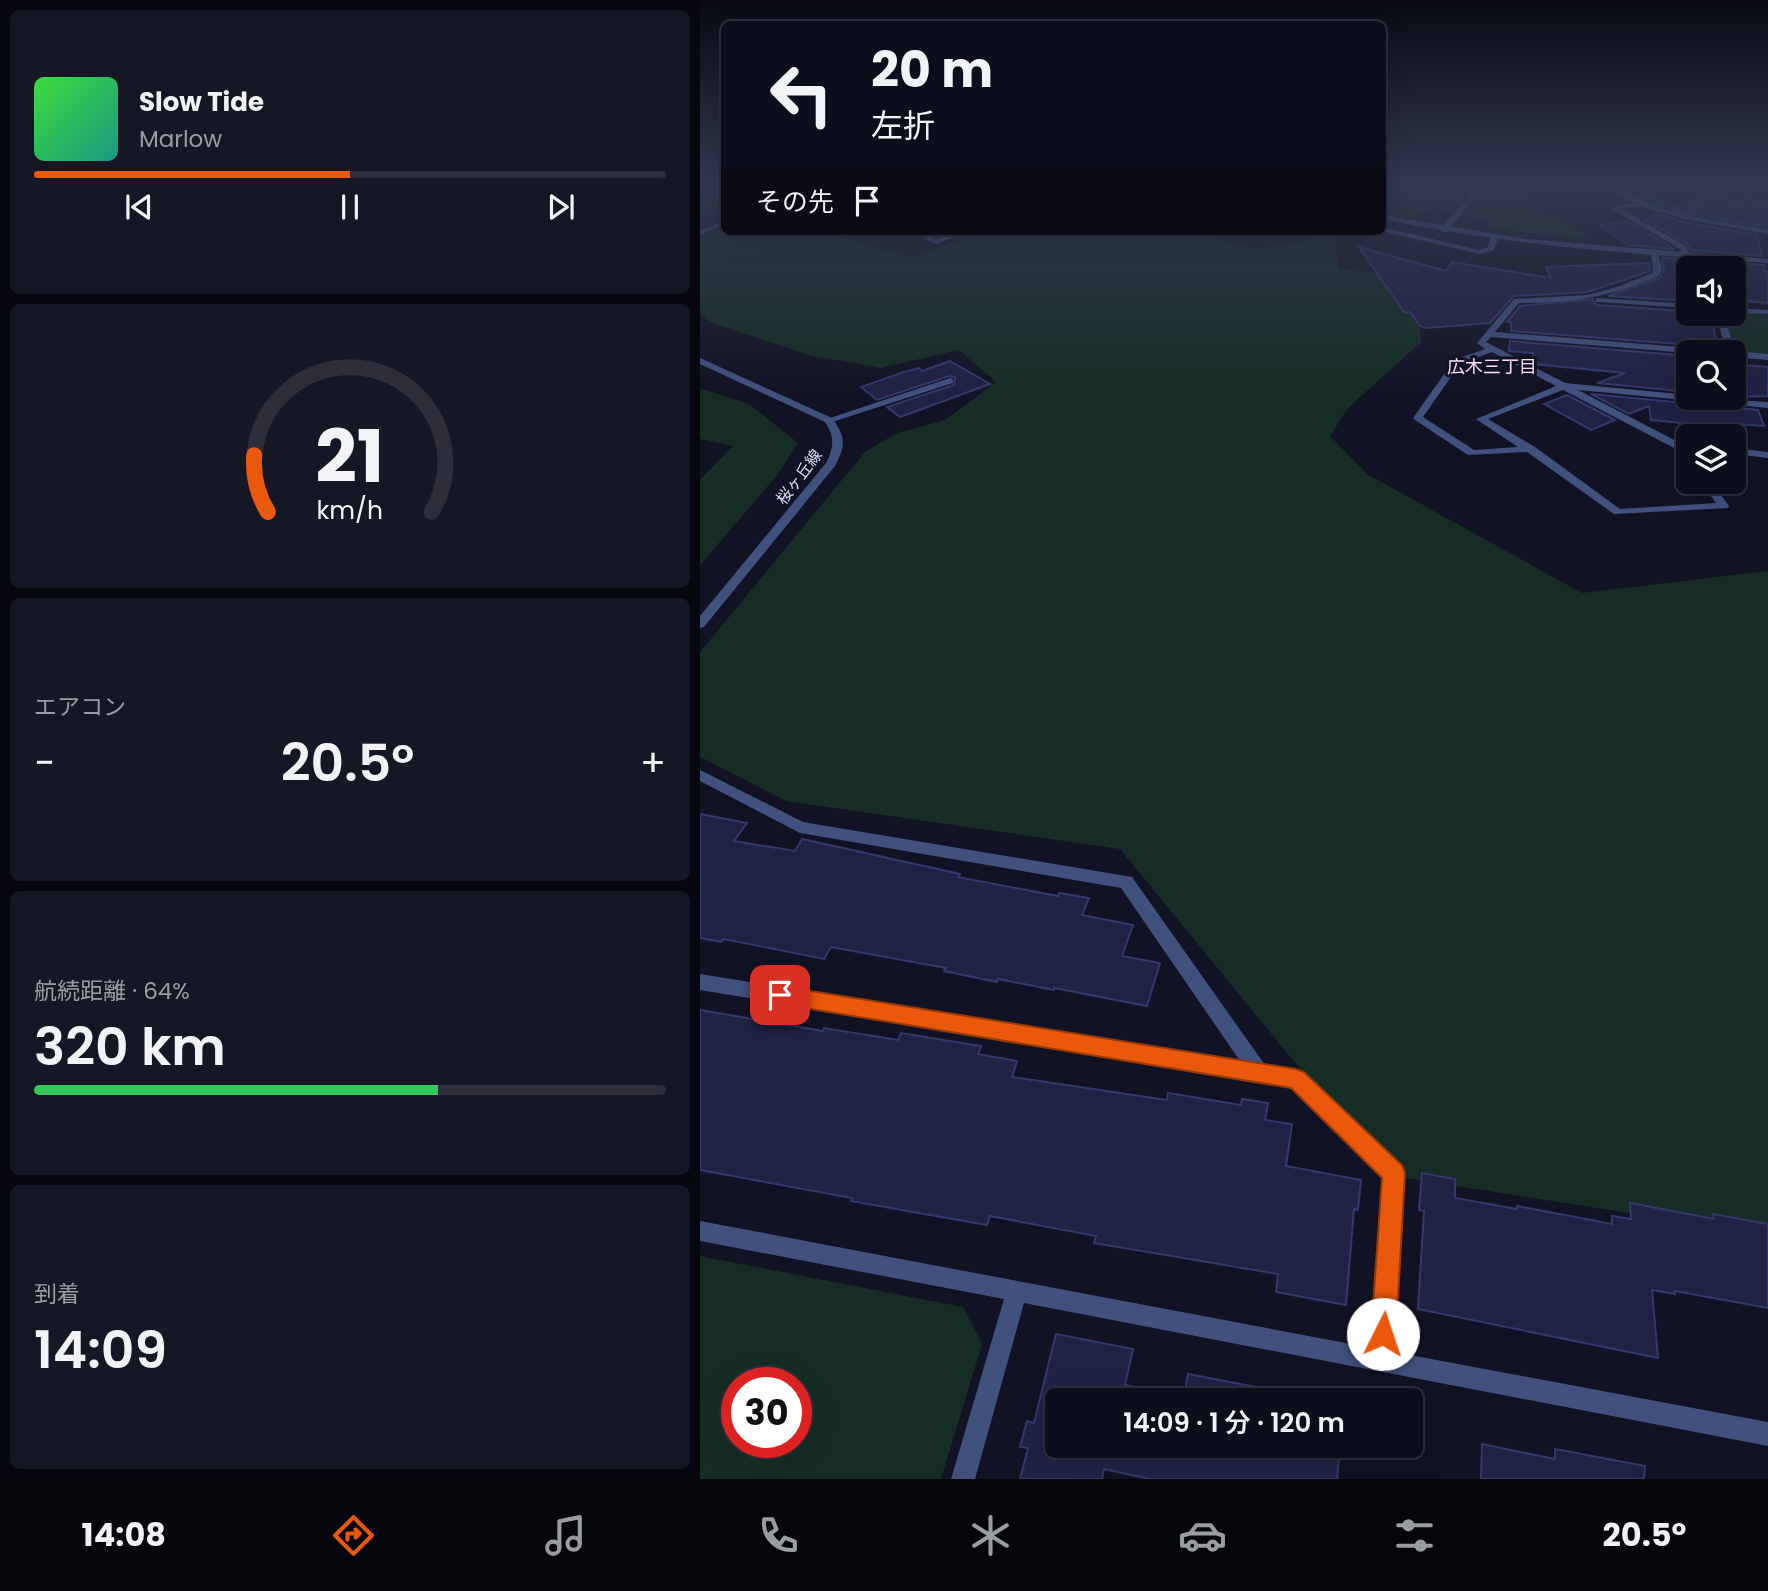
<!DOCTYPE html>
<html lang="ja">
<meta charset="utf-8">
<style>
:root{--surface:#0d0e1b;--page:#161724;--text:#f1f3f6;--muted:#9a9ca3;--line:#2d2e3a;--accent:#ea580c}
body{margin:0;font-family:Poppins,"Noto Sans JP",sans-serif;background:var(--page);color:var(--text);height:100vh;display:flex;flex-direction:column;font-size:26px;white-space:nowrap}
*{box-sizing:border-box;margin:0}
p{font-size:23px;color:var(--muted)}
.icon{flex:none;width:38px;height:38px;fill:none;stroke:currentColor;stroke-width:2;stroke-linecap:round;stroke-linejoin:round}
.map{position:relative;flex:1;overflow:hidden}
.panel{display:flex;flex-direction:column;gap:10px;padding:10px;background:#07080f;width:700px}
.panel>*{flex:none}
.banner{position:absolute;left:21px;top:21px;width:665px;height:214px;border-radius:10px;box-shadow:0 7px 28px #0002,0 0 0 2px var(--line);background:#0d0e1b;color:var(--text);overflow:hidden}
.buttons{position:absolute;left:976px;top:256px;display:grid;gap:14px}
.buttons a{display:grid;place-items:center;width:70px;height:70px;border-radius:10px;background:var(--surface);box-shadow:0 7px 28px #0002,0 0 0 2px var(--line);font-size:35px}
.speed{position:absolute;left:21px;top:1367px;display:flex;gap:14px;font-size:35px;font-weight:700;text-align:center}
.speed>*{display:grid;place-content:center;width:91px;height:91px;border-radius:50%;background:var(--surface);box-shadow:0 7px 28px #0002,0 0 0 2px var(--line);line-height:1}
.speed .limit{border:10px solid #d22;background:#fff;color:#111}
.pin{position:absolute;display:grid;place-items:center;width:60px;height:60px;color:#fff;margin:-30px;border-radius:14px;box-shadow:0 4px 10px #0006}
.me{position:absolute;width:77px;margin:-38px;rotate:4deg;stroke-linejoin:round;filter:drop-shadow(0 0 5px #0008)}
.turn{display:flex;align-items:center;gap:24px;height:147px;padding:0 35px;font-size:32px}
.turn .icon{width:91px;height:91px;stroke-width:2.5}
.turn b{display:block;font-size:49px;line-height:60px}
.then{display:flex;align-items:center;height:66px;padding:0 35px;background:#0003;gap:14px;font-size:26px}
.big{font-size:52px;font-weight:600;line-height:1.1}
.panel .tile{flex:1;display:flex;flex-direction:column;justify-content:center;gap:10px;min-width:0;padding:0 24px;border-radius:10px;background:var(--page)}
.panel .dial{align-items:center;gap:0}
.dial svg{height:182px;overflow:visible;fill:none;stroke:var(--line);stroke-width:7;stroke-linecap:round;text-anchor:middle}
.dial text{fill:var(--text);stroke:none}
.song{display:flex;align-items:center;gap:21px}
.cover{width:84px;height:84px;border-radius:10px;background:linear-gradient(135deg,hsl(120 70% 55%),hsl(170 70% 35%))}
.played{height:7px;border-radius:4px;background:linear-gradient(90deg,var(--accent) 50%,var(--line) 50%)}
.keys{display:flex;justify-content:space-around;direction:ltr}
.heat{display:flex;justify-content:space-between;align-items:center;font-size:38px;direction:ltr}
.charge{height:10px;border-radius:5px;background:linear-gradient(90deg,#34c759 64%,var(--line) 0)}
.trip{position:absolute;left:345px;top:1388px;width:378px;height:70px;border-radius:10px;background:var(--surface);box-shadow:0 7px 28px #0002,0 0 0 2px var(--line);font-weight:600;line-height:70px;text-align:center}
.tab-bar{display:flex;height:112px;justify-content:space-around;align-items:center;background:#05060b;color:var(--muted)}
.tab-bar .icon{width:49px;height:49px}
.tab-bar .current{color:var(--accent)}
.tab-bar b{font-size:32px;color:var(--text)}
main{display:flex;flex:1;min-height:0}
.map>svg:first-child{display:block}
.green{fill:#152d25;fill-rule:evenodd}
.water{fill:#0f2f3f}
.building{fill:#1f2243;stroke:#33396d;stroke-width:2}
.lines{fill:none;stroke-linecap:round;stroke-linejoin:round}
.minor{fill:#41517e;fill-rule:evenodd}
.tertiary{fill:#41517e;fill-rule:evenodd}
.route{fill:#ea580c;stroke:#983908;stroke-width:2}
.labels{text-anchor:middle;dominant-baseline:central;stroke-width:6;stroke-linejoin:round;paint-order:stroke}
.far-street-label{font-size:16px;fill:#d8defb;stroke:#111324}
.far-neighbourhood-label{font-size:18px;fill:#fbdaf9;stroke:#111324}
</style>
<main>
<section class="panel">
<div class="tile">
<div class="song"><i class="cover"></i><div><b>Slow Tide</b><p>Marlow</p></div></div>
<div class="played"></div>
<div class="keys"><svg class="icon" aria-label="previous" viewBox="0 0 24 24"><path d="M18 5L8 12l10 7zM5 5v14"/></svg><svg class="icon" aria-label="pause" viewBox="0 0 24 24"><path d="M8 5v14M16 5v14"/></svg><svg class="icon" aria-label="next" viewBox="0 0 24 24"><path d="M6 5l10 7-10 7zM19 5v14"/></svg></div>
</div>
<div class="tile dial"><svg viewBox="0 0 100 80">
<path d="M14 69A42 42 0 1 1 86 69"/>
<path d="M14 69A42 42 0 0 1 8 44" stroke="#ea580c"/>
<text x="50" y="56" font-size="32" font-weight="700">21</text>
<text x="50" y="72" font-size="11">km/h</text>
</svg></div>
<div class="tile"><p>エアコン</p>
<div class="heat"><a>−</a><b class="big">20.5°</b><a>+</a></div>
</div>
<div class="tile"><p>航続距離 · 64%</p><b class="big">320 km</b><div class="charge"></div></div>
<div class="tile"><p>到着</p><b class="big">14:09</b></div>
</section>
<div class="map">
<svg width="1068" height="1479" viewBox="0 0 1068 1479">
<rect width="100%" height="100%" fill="#111324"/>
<!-- green -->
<g class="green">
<polygon points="0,183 24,183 24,198 8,214 0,217"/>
<polygon points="682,183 875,183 895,199 822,188 834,208 861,217 893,240 795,229 776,218 737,209 708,217 683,211"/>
<polygon points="24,227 24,231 114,231 215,257 282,231 483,231 555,249 635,236 638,269 716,278 721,342 648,408 630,436 667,474 882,593 1068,571 1068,1235 687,1175 420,849 86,801 0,757 0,652 165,452 197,433 245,420 296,382 259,350 180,368 109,355 10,322 0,312 0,236"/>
<polygon points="1034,313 1068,315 1068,354 1045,352 1034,346 1024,315"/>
<polygon points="0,388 49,404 98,443 78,474 0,565 0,480 33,446 0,439"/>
<path d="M0 1256 263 1307 282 1344 241 1479H0ZM37 1382H96V1442H37Z"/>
</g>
<!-- water -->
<path class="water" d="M915 183C945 183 937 191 960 199 995 212 1032 216 1068 222V230C1021 223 951 215 915 183Z"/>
<!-- building -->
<g class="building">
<polygon points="1011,194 1037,202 1048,198 1068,204 1068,223 1055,225 972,209"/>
<polygon points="958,214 984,222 1057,235 1062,256 991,250 987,244 944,219"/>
<polygon points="928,221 974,249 928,245 900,225"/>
<polygon points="659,247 746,271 752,262 851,278 846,267 949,263 950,271 888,292 814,296 790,323 726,328 720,326 710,312 704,312"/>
<polygon points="962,258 1064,265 1065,272 1068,272 1068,303 1034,300 1034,268 989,268 989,301 908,296 960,278 964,270"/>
<polygon points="893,299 896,305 1010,313 1019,352 1012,352 1005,346 811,331 811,322 807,322 820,306"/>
<polygon points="810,341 989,356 989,392 897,383 925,373 833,364 833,353 809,351"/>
<polygon points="250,361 290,384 200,417 187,407 254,385 255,377 249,376 177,400 161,387 204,372 219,368 222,371"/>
<polygon points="1034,364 1068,367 1068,396 1034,397"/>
<polygon points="891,394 1058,410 1064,426 1034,424 1035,428 951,420 949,406 929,414"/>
<polygon points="867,395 915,420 891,430 844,404"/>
<polygon points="0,814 47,823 34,841 95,851 102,839 260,874 258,877 358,896 359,893 389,898 382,915 433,925 422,956 460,963 447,1006 354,988 354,990 298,979 297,982 244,971 246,968 131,947 124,959 24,939 21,942 0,938"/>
<polygon points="0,1010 123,1031 124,1028 198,1040 201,1033 281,1046 278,1054 317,1061 312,1077 467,1100 468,1093 541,1105 542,1099 568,1103 565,1120 592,1124 586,1166 661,1180 658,1210 654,1209 646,1305 576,1292 578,1274 394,1243 396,1236 290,1216 287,1225 151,1201 152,1198 0,1170"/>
<polygon points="722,1173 755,1179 755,1198 817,1209 817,1206 912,1224 912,1216 931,1219 930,1203 1014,1219 1013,1214 1068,1224 1068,1308 975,1291 975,1294 952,1290 958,1358 718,1309 724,1211 719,1210"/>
<polygon points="356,1334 433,1349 425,1385 484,1397 488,1374 624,1400 357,1400 357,1446 640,1446 637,1479 450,1479 404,1469 402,1479 320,1479 328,1448 320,1447 327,1421 334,1423"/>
<polygon points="782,1444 855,1459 855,1449 945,1466 944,1479 781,1479"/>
</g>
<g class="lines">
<!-- minor -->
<g class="minor">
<polygon points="765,183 771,183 774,198 747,232 741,232 741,228 768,198"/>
<polygon points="906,184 966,210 1005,219 1068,230 1068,234 984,219 941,206 921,209 986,246 990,255 983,257 980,249 912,209 912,207 934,203 904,187"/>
<polygon points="682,227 779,250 788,247 791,236 798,238 794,250 780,254 681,231"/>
<polygon points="209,231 219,231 236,239 261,231 272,231 236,244"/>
<path d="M951 251 958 253 962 269 959 276C910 297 872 303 819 303L795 332 1005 349 1009 352 989 353 791 337 786 342 865 383 989 395V397L1068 402V408L878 390 980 443 989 444V450L974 448 863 390 788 419 835 447 920 509 1016 503 1000 481H1011L1029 506 1028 508 914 514 827 452 768 455 715 420 713 418 754 360 785 349 777 343 814 299 888 295 917 287 953 273ZM792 352 856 386 776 419 818 447 774 450 723 417 760 364Z"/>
<polygon points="896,298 989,304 989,308 899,302 896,302"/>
<polygon points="1034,308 1068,310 1068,314 1034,313"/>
<polygon points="1016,313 1024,313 1035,351 1068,354 1068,360 1034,357 1034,352 1026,352"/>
<polygon points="250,378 253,379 253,383 132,422 124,420"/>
<polygon points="1034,448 1068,452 1068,458 1034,454"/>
<polygon points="0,770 103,822 432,877 565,1065 603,1073 701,1166 704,1173 694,1352 1068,1422 1068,1446 324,1303 275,1479 251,1479 304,1299 0,1241 0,1221 672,1348 684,1177 591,1087 0,990 0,974 540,1061 421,888 100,833 0,781"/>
</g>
<!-- tertiary -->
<g class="tertiary">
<polygon points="1054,183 1068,185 1068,189 1055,184"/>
<path d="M682 215 826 239 1068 259V263C938 254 810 246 682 219Z"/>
<polygon points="24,221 24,225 0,235 0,230"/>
<path d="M0 358 132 418C146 438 146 445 135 466L4 627 0 628V616L126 463C134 447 135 437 125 422L0 364Z"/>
</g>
</g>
<!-- sky -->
<linearGradient id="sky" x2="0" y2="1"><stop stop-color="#090a14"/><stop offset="0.47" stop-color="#323950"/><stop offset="1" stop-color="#323950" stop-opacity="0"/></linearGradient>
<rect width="1068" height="390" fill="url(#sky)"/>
<!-- route -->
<polygon class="route" points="80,986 596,1069 604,1072 702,1165 705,1173 696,1334 692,1342 683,1346 675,1342 671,1334 682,1178 591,1088 80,1004 73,1001 70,995 73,989"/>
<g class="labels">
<!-- far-street labels -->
<g class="far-street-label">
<text transform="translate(99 477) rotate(-53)">桜ヶ丘線</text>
</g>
<!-- far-neighbourhood labels -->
<g class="far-neighbourhood-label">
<text x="792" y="366">広木三丁目</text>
</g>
</g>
</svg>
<div class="buttons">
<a><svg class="icon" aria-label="sound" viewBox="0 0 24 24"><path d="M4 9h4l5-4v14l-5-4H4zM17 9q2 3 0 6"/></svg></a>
<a><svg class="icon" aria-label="search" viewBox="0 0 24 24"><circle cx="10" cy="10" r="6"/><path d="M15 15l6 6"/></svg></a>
<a><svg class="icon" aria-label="layers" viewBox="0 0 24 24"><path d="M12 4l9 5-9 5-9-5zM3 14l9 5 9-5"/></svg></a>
</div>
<div class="speed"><div class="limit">30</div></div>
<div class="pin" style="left:80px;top:995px;background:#d93025"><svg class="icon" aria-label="arrive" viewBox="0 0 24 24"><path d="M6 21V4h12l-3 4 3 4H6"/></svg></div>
<svg class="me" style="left:683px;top:1334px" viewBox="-20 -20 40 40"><circle r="19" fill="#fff"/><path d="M0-13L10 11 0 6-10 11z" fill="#ea580c"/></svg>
<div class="trip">14:09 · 1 分 · 120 m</div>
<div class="banner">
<div class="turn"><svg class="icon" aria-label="left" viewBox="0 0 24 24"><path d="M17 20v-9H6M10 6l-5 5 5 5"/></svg><div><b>20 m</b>左折</div></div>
<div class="then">その先<svg class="icon" aria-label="arrive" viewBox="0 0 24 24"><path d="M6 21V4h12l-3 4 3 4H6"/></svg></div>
</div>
</div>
</main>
<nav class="tab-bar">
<b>14:08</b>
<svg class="icon current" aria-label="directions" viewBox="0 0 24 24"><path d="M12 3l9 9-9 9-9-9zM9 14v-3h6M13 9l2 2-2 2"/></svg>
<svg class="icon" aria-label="music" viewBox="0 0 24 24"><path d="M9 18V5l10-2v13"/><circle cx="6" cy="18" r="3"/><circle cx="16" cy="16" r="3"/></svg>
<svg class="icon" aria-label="phone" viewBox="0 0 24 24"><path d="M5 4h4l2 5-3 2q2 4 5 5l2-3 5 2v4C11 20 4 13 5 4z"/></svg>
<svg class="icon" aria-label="climate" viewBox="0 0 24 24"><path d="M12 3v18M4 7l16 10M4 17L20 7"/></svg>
<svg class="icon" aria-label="car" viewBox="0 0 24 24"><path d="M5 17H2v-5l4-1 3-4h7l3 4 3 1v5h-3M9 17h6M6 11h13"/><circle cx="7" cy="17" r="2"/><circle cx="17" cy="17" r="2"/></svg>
<svg class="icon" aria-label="filters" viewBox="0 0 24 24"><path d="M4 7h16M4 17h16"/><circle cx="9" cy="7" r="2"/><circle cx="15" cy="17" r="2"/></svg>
<b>20.5°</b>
</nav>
